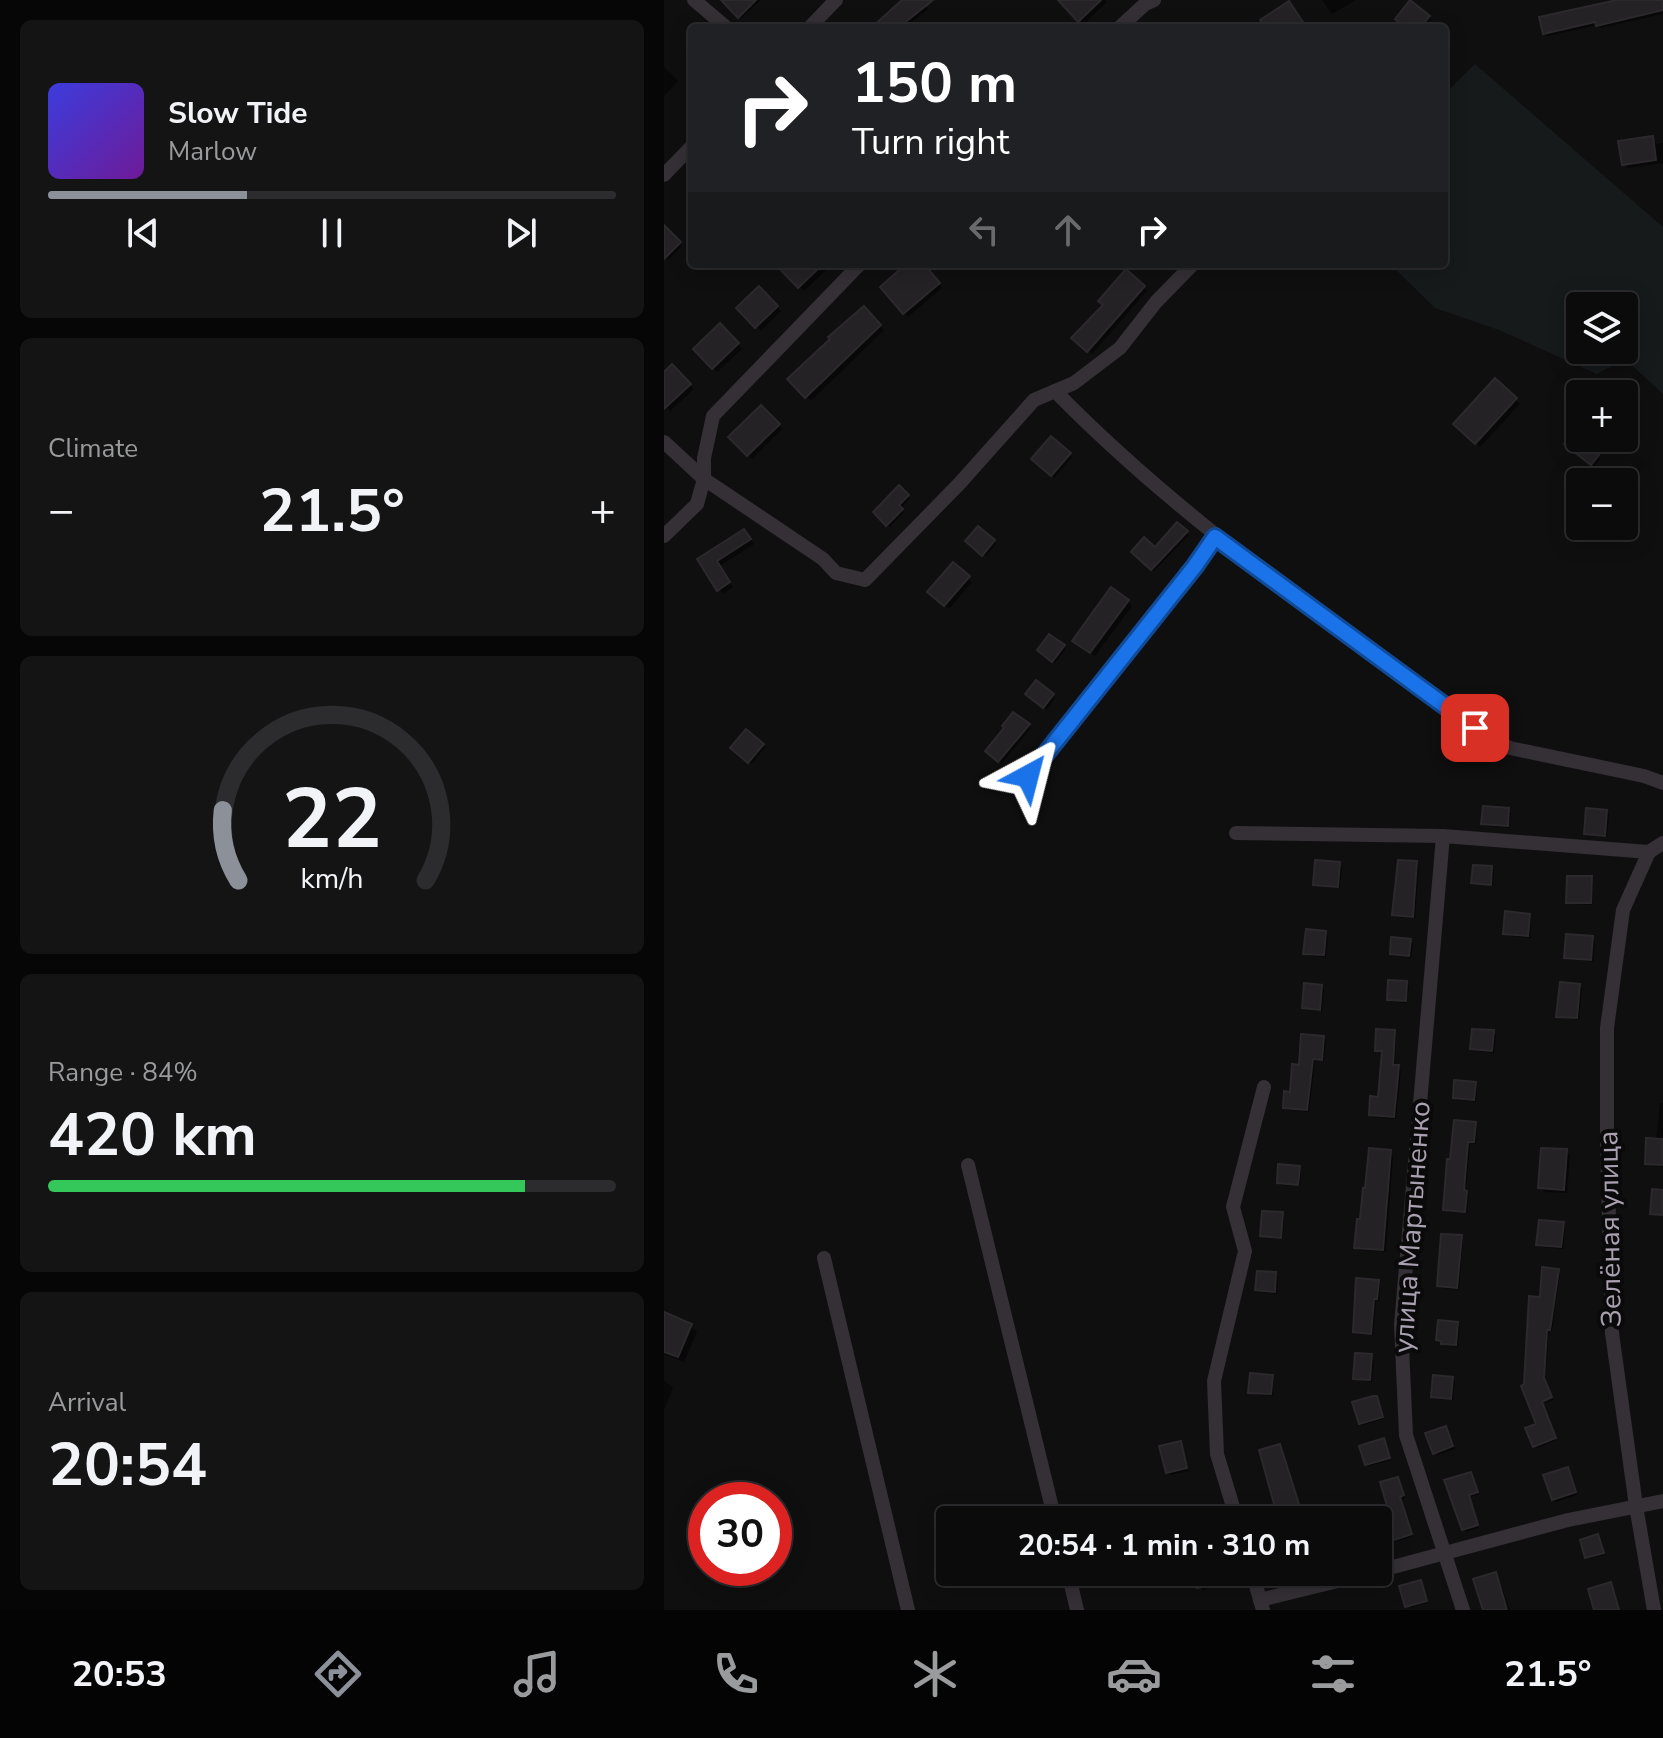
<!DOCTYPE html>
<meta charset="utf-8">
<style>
:root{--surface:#0c0b0c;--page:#151415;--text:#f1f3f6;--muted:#9a9b9d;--line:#2c2b2d;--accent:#8c9099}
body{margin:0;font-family:"Nunito Sans",sans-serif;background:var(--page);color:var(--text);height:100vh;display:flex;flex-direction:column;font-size:30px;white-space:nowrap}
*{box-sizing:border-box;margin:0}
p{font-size:26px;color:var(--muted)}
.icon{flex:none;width:44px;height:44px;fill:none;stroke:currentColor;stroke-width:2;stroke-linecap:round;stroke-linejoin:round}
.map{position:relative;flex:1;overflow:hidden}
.side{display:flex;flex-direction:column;gap:20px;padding:20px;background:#070607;width:664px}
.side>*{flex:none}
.banner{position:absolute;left:24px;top:24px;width:760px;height:244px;border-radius:8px;box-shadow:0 4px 20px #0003,0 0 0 2px var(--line);background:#202124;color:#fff;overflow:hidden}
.tools{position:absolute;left:902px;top:292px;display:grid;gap:16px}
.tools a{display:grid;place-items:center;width:72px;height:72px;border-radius:8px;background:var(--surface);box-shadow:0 4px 20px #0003,0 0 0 2px var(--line);font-size:40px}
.speed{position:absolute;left:24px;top:1482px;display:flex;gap:16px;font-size:40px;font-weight:700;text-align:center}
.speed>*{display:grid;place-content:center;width:104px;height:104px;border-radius:50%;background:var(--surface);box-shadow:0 4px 20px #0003,0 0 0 2px var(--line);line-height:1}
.speed .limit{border:12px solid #d22;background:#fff;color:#111}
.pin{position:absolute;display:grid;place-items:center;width:68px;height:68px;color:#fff;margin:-34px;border-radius:16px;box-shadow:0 4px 12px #0006}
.me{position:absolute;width:88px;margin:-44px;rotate:38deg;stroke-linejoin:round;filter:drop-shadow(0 0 6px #0008)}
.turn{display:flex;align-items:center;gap:28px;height:168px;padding:0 32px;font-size:36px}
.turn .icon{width:104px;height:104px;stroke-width:2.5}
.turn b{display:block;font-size:56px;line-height:68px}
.lanes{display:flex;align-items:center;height:76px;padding:0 32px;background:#0003;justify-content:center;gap:40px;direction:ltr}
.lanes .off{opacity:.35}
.big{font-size:60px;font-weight:700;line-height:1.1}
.side .tile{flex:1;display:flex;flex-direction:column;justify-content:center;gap:12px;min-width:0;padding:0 28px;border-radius:12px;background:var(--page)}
.side .dial{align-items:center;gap:0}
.dial svg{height:208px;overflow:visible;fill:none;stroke:var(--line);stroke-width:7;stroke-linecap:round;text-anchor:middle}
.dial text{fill:var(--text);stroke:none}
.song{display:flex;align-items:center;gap:24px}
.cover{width:96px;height:96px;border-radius:12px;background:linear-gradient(135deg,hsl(240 70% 55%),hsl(280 70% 35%))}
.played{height:8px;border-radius:4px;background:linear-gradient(90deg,var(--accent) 35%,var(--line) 35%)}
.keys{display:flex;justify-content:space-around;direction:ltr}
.heat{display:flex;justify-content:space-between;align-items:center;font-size:44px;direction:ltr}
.charge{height:12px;border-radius:6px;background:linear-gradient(90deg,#34c759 84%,var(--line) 0)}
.trip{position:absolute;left:272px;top:1506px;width:456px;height:80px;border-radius:8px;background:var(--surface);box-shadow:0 4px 20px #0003,0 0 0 2px var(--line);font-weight:700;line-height:80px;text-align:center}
.tab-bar{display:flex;height:128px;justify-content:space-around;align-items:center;background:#050405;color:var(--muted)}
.tab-bar .icon{width:56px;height:56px}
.tab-bar .selected{color:var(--accent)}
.tab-bar b{font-size:36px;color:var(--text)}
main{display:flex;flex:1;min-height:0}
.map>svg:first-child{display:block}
.green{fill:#161a1a;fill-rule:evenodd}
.shadow{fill:#0007}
.building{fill:#242224;stroke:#2c292c;stroke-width:2}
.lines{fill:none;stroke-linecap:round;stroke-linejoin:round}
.street{stroke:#343035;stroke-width:14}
.route-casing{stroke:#114b97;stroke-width:20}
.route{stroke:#1a73e8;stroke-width:14}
.labels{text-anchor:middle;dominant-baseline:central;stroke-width:8;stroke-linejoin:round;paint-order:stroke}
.street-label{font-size:28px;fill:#aaa1b0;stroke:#0b0a0b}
</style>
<main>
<section class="side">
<div class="tile">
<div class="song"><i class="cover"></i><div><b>Slow Tide</b><p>Marlow</p></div></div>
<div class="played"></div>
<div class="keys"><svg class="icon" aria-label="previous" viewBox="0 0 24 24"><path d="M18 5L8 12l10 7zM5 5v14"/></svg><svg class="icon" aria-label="pause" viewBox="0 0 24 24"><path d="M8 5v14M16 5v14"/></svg><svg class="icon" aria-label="next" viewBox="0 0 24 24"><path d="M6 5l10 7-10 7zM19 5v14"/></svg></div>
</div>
<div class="tile"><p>Climate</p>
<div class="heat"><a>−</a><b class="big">21.5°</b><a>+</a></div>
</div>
<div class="tile dial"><svg viewBox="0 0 100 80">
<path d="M14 69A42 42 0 1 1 86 69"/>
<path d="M14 69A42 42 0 0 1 8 42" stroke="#8c9099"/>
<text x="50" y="56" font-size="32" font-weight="700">22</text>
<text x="50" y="72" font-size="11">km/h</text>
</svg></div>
<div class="tile"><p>Range · 84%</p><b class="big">420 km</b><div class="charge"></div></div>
<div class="tile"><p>Arrival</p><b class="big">20:54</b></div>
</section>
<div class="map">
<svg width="999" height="1610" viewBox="0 0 999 1610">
<rect width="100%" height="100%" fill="#100f10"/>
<!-- green -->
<path class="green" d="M811 64 999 227V394L961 359 933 374 835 330 771 308 726 264H780V95ZM916 306H960V350H916Z"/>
<!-- shadow -->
<g class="shadow">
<polygon points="59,0 97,0 77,18"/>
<polygon points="240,0 256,0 264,9 241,28 211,28"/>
<polygon points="403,0 441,0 443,2 420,24 400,3"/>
<polygon points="658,0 692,0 668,14"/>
<polygon points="967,0 999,0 999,14 937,28 934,25 884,36 880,33"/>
<polygon points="747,2 767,19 760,28 744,28"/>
<polygon points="28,41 28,56 21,48"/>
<polygon points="0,67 14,81 0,96"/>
<polygon points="988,138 992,144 999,143 999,163 964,168 960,164"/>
<polygon points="3,231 18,246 4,260 0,256 0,234"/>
<polygon points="122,264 160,264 164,268 140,291 118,268"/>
<polygon points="245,264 258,264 278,288 244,317 240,313"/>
<polygon points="462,272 483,291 428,354 410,338 441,305"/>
<polygon points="95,288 117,311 97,331 75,308"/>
<polygon points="200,309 220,330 147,401 126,379"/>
<polygon points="56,326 78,349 53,372 32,349"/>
<polygon points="8,367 30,389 6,411 0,405 0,375"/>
<polygon points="831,381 856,404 816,447 791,424"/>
<polygon points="97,408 118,429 88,459 67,437"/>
<polygon points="909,436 936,459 930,466 903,443"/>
<polygon points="388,439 408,457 391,477 370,459"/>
<polygon points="235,488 246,498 236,509 240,512 226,527 211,512"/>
<polygon points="513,524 525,535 490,571 470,552 492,550"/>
<polygon points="314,529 332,544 322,556 304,541"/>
<polygon points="84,535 90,544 56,566 69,587 59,594 35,560"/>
<polygon points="289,565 308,582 285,609 266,592"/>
<polygon points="464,602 468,606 431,656 415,645"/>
<polygon points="385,636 402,649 391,663 375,649"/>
<polygon points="372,683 391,698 383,709 364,694"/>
<polygon points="349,714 367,728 338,763 324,751 342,728"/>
<polygon points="82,731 101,747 88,764 69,748"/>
<polygon points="844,810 847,813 845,828 822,826 819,824"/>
<polygon points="942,812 945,814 943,837 924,836 922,833"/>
<polygon points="752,863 755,866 751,918 732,917 730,914"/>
<polygon points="675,864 678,867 676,888 653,886 651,884"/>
<polygon points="827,868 830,871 829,886 809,882"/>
<polygon points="927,878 929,881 928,905 907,904 904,902"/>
<polygon points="865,916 867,918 866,938 844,936 841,933"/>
<polygon points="661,933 664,936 662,957 644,956 642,953"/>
<polygon points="928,938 931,941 929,962 905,959 902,957"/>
<polygon points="746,941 749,944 747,958 731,956 728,954"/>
<polygon points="742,983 745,986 743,1003 727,1002 725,999"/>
<polygon points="916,986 918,988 915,1020 897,1018 895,1016"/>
<polygon points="657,987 660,989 658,1011 643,1010 640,1008"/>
<polygon points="730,1032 732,1034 731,1067 737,1070 732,1119 709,1117 707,1114 716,1099 720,1053 713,1050"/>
<polygon points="829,1032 832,1035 830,1053 811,1051 808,1049"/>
<polygon points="659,1038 662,1040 660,1061 651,1061 645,1112 623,1110 621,1108 636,1067"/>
<polygon points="811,1084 813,1086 812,1102 793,1100 791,1098"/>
<polygon points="996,1103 999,1103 999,1167 987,1166 983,1163 992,1140"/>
<polygon points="811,1124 813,1126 812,1144 806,1143 802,1192 805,1195 803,1213 784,1212 781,1209 785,1161"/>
<polygon points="902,1151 906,1156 903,1193 881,1192 876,1187"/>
<polygon points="726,1152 729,1156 722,1252 696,1250 692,1247"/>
<polygon points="635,1168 637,1170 636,1186 617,1185 615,1182"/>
<polygon points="618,1214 620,1217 619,1239 601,1238 598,1235"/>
<polygon points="899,1224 901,1227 899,1249 877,1247 874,1244"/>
<polygon points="797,1237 799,1240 795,1290 778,1288 775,1286"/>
<polygon points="894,1271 896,1273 888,1331 885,1331 881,1382 889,1400 879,1404 893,1440 873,1448 870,1446 875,1425 862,1386"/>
<polygon points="612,1274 614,1277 613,1294 596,1292 593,1290"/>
<polygon points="714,1282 716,1285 715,1301 712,1300 709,1335 694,1334 691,1331"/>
<polygon points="0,1315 27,1326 33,1332 20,1362 0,1354"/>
<polygon points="793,1324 796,1326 794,1347 781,1346 778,1343"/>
<polygon points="707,1356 710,1359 708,1382 694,1380 691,1378"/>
<polygon points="608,1377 610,1379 609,1396 589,1394 586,1392"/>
<polygon points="788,1378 791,1381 789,1400 772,1399 769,1396"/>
<polygon points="0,1380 9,1388 0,1410"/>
<polygon points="712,1398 720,1419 699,1425 697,1423"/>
<polygon points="782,1428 791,1449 773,1455 770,1453"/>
<polygon points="719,1440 727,1460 705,1466 702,1464"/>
<polygon points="516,1443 525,1471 506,1475 504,1472"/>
<polygon points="615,1446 636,1506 616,1512 613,1510"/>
<polygon points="903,1469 913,1495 892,1502 890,1499"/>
<polygon points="807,1474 815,1494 806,1497 815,1528 802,1532 799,1529"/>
<polygon points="734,1479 741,1498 737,1499 749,1536 729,1543 726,1541"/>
<polygon points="934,1536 941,1555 925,1559 923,1557"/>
<polygon points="432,1572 451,1572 454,1584 437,1588"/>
<polygon points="532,1572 550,1572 553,1586 538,1590"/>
<polygon points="831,1575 834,1577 846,1610 821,1610"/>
<polygon points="757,1582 764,1603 746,1608 743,1606"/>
</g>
<!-- building -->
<g class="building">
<polygon points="57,0 92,0 74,18"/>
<polygon points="238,0 269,0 234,28 207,28"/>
<polygon points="394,0 437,0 414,22"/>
<polygon points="746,0 766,16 756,28 742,28 731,19"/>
<polygon points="953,0 999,0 999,10 932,26 931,22 879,34 875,17"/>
<polygon points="625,1 643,28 602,28 596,20"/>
<polygon points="989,136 992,160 958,165 954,141"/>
<polygon points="0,225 17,242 0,259"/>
<polygon points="111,264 159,264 134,288"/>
<polygon points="242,264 260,264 276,283 239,314 216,287"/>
<polygon points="462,269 481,286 423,352 407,338 439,305 434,301"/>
<polygon points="95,286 114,306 91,328 72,308"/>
<polygon points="200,306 217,325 141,398 123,379 166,339 164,337"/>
<polygon points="56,323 75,343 48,369 29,349"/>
<polygon points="8,364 27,384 0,409 0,372"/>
<polygon points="831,378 853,398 811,444 789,424"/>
<polygon points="97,405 116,424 83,456 64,437"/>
<polygon points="909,433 935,455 927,465 900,444"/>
<polygon points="387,436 407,453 387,476 367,459"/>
<polygon points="235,485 245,495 235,505 239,509 222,526 209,512"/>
<polygon points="513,522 524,531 487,570 467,552 480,537 491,547"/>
<polygon points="314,526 331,540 318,556 301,541"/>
<polygon points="80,529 87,539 53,561 66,582 53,591 33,559"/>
<polygon points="289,562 306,576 280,606 263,592"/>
<polygon points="447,587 465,600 426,653 408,641"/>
<polygon points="385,634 401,645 388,662 373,650"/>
<polygon points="372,680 390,694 379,708 361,694"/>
<polygon points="349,712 366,724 334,762 321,751 340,728 338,726"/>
<polygon points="82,729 100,744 84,763 66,748"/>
<polygon points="819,806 845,808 844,826 817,824"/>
<polygon points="922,808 943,810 941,836 920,834"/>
<polygon points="651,860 676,862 674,887 649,885"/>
<polygon points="734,860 753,861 749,917 728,915"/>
<polygon points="809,865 828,866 827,885 807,883"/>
<polygon points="903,876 928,876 927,903 902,903"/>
<polygon points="841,911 866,914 864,936 839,934"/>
<polygon points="642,929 662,931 660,955 639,954"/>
<polygon points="902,934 929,936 927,960 900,958"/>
<polygon points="727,937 747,939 745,956 726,954"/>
<polygon points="724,980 743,981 742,1001 723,1000"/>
<polygon points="896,982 916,984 913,1018 892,1017"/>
<polygon points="640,983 658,985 656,1010 638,1008"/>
<polygon points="712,1029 731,1030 729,1065 735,1065 730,1117 705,1115 706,1096 714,1097 718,1051 711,1051"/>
<polygon points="808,1029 830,1030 828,1051 806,1049"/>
<polygon points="637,1034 660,1036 658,1060 649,1059 643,1110 619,1108 620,1091 626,1092 628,1064 635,1065"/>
<polygon points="790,1080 812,1082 810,1100 789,1098"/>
<polygon points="790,1120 812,1122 810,1142 804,1142 800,1190 803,1191 801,1212 779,1210 783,1159 786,1159"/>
<polygon points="982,1138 999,1139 999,1165 981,1164"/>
<polygon points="705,1148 727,1150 719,1250 690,1248 693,1219 696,1219 699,1188 701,1188"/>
<polygon points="877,1148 903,1149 900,1190 874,1188"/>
<polygon points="614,1164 636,1166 634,1185 613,1183"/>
<polygon points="988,1189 999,1190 999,1215 986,1214"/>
<polygon points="598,1211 619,1212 617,1238 596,1236"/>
<polygon points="875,1220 900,1222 897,1247 872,1245"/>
<polygon points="777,1234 798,1235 793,1288 773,1286"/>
<polygon points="878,1267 895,1269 886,1330 883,1330 880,1378 888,1397 878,1402 892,1438 869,1447 861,1428 872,1424 857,1386 860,1384 865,1296 876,1297"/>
<polygon points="593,1271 612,1272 611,1292 591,1290"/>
<polygon points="692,1278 715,1280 713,1299 710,1299 707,1334 689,1332"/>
<polygon points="0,1312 28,1324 14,1357 0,1352"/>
<polygon points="774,1320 794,1322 792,1345 777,1344 777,1341 772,1340"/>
<polygon points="691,1353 708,1354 706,1380 689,1379"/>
<polygon points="586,1373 609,1375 607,1394 584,1393"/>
<polygon points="769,1375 789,1377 787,1399 767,1397"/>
<polygon points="709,1396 713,1396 719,1417 695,1424 688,1402"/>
<polygon points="782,1426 789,1446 769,1454 761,1433"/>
<polygon points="720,1438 726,1458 701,1465 695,1446"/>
<polygon points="517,1441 523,1468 502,1473 495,1446"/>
<polygon points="616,1444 635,1504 612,1511 595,1450"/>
<polygon points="904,1467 912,1492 888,1500 879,1475"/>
<polygon points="807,1472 814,1492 805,1495 814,1525 798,1530 780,1480"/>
<polygon points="734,1477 740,1495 736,1497 748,1534 724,1542 717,1519 726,1516 716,1482"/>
<polygon points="532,1505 536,1520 515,1520 513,1509"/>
<polygon points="934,1534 940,1553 921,1558 916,1540"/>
<polygon points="430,1572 450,1572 452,1582 433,1586"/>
<polygon points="530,1572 549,1572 552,1584 533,1588"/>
<polygon points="832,1572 843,1610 819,1610 809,1579"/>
<polygon points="757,1580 763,1601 741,1607 735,1586"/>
<polygon points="947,1582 955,1610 930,1610 924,1589"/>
</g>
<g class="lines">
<!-- street -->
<g class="street">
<polyline points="30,0 63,28"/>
<polyline points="145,28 172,0"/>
<polyline points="455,28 481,4 490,0"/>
<polyline points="0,175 28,146"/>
<path d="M391 391C517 520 667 622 811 728L846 748 980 776 999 783"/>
<polyline points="0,442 40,479 159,559 172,573 201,580 295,484 370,400 410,383 456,348 492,302 529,264"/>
<polyline points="0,536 33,504 40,479 40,458 49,416 196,264"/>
<polyline points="364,776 531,566 551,537"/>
<polyline points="572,833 779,836 985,852 999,843"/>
<polyline points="779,836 737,1325 742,1435 799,1610"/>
<polyline points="985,852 959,910 943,1028 943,1143 948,1333 972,1506 990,1610"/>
<polyline points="304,1165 391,1520"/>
<polyline points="160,1258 244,1610"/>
<polyline points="573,1520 553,1454 550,1381 581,1251 569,1207 600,1087"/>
<polyline points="714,1571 904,1520 999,1501"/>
<polyline points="404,1572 413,1610"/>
<polyline points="588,1572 599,1610"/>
<polyline points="596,1600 710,1572"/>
</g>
</g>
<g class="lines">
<!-- route casing -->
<g class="route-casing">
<polyline id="route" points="364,776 531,566 551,537 811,728"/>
</g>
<!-- route -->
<use href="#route" class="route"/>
</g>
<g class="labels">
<!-- street labels -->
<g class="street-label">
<text transform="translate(748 1227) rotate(-86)">улица Мартыненко</text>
<text transform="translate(946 1229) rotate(-91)">Зелёная улица</text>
</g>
</g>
</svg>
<div class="tools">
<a><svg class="icon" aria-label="layers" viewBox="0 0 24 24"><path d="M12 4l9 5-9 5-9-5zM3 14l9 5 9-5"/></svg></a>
<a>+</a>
<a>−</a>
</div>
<div class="speed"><div class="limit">30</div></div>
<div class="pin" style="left:811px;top:728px;background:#d93025"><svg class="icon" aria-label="arrive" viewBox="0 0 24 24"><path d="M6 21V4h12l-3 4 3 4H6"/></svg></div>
<svg class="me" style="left:364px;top:776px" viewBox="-20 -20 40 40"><path d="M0-17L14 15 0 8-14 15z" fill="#1a73e8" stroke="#fff" stroke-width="4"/></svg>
<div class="trip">20:54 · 1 min · 310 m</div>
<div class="banner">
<div class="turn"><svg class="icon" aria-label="right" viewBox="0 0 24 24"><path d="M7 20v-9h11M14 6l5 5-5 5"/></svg><div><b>150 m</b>Turn right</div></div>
<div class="lanes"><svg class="icon off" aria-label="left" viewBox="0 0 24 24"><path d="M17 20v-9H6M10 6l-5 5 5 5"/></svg><svg class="icon off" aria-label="ahead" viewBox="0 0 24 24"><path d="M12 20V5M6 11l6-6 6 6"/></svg><svg class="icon" aria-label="right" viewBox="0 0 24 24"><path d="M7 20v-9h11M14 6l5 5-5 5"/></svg></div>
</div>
</div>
</main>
<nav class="tab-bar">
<b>20:53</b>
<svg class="icon selected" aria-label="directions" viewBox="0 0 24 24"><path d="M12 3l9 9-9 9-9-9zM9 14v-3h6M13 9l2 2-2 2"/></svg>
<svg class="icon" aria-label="music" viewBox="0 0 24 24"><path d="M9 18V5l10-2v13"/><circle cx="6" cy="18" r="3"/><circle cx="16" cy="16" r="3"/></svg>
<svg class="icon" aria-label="phone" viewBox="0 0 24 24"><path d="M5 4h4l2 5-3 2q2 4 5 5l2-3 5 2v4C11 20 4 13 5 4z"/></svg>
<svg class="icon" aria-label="climate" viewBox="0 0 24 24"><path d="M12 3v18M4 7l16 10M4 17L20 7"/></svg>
<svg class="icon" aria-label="car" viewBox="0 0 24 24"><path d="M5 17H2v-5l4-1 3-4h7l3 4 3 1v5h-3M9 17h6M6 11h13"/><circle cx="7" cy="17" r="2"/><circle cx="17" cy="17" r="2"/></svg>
<svg class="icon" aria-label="filters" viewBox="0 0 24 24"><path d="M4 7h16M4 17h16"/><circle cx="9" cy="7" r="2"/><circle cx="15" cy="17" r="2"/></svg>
<b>21.5°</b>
</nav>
